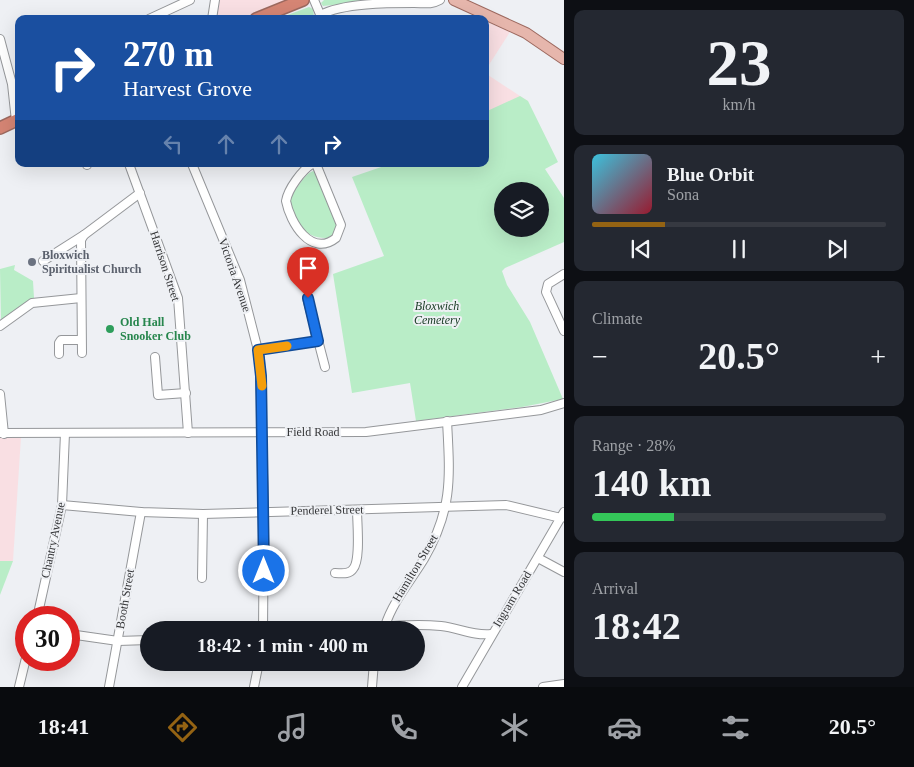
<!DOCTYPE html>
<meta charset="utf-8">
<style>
:root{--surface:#171b24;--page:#242831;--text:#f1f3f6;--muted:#9ea1a6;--line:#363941;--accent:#946313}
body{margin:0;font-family:Georgia,serif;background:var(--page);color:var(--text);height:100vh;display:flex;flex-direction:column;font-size:19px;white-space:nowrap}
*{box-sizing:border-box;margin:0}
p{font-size:16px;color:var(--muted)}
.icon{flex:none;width:28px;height:28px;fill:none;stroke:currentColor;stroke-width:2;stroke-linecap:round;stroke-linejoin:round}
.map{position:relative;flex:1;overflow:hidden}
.side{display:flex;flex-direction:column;gap:10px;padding:10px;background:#0d0f14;width:350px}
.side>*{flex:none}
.top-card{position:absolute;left:15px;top:15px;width:474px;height:152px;border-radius:10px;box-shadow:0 5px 20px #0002;background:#1a4fa0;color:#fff;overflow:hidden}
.fabs{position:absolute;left:494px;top:182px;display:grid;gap:10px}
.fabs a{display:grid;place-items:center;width:55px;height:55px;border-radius:50%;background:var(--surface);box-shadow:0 5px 20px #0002;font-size:25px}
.speed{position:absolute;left:15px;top:606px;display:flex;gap:10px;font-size:25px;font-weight:700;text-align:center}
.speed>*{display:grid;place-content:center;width:65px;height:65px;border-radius:50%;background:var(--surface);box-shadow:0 5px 20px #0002;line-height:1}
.speed .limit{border:8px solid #d22;background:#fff;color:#111}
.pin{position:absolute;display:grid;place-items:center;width:42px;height:42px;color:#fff;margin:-51px -21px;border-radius:50% 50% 50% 0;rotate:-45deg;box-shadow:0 0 5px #0007}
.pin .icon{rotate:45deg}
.me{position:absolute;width:55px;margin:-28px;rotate:0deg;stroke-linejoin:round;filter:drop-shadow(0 0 4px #0008)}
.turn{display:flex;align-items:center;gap:18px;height:105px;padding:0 25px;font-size:22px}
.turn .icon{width:65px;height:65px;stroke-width:2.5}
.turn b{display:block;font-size:35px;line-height:42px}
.lanes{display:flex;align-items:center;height:48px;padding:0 25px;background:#0003;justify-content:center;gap:25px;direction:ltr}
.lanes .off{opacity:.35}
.big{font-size:38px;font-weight:700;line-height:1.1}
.side .card{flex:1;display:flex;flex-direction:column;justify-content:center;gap:8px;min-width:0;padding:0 18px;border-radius:10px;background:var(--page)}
.side .dial{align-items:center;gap:0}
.dial b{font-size:65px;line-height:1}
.song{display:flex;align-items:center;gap:15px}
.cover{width:60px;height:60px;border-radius:8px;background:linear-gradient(135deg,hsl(190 70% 55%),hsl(350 70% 35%))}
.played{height:5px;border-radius:2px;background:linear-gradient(90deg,var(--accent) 25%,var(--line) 25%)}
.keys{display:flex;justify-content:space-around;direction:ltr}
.heat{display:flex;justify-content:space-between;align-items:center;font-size:28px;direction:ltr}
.charge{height:8px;border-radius:4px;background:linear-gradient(90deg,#34c759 28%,var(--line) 0)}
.trip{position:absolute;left:140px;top:621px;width:285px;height:50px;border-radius:25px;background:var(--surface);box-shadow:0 5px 20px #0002;font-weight:700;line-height:50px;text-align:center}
.tab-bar{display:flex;height:80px;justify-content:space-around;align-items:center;background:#090b0e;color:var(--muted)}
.tab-bar .icon{width:35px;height:35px}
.tab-bar .selected{color:var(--accent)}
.tab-bar b{font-size:22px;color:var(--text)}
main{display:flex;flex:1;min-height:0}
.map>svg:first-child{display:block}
.education{fill:#f9dfe3}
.green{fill:#b9edc7;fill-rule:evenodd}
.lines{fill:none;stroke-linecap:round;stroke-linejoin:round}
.minor-casing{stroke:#95979a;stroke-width:10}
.major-casing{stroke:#9d695f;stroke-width:12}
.highway-casing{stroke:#9d695f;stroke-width:14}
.minor{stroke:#fff;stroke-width:8}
.major{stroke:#e6b6ac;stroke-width:10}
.highway{stroke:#d58574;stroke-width:11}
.route-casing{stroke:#114b97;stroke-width:12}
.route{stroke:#1a73e8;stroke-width:9}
.slow{stroke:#f59e0b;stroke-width:9}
.worship-dot{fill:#6b7280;stroke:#eef0f4;stroke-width:2}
.leisure-dot{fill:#2e9e5b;stroke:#eef0f4;stroke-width:2}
.labels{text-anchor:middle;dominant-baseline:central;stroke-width:4;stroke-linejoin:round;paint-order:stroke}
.worship-label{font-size:12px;font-weight:bold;fill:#5b616d;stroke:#eef0f4;text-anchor:start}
.street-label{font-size:12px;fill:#353638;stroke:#eef0f4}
.park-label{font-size:12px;font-style:italic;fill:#153821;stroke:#eef0f4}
.leisure-label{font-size:12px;font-weight:bold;fill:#27864d;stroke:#eef0f4;text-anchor:start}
</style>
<main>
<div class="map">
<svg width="564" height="687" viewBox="0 0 564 687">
<rect width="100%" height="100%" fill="#eef0f4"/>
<!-- education -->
<g class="education">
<polygon points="219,0 286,0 239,19 216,19"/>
<polygon points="485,21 510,32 485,71"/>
<polygon points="485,73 520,96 528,101 485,120"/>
<polygon points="0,436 21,437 13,561 0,561"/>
</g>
<!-- green -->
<g class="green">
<polygon points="324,0 379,0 323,6 321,3"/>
<polygon points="309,7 313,9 314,17 317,19 277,19"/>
<path d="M520 96 528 101 558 162 545 169 564 198V242L505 268 502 271 507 285 530 322 563 399 522 407 416 421 410 383 352 393 333 274 384 256 352 177 390 164H485V112ZM502 191H540V229H502Z"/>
<path d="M313 171 319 175 339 224 333 237C311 243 286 222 290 198 291 194 296 189 299 185 303 179 306 174 313 171Z"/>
<polygon points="15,265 14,270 33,281 34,298 1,323 0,269"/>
<polygon points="0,561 13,561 0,595"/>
</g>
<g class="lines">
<!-- minor casing -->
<g class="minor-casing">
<g id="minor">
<polyline points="314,0 322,19"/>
<path d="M321 15C342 3 389 3 414 3 424 3 431 5 440 0"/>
<polyline points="149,19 190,0"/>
<polyline points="212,19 215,0"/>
<polyline points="0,39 12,84 16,121"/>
<polyline points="87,164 87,165"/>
<polyline points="129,164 178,298 188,433"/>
<polyline points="192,164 240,280 260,358 264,511 263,630"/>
<path d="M312 164C302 170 288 189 286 201 290 222 311 258 336 238L341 225 316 164"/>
<polyline points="43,261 84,235"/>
<polyline points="564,274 548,284 546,292 564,331"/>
<polyline points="307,298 325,367"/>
<polyline points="0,326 32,303 81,298"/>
<polyline points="258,350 318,341"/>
<polyline points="82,353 81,240 84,235 140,193"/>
<polyline points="59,354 59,343 61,340 81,340"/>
<polyline points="155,357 158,395 186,393"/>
<polyline points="0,394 4,434"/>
<polyline points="0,433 366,432 541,410 564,403"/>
<polyline points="62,505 141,512 203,514 506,505 561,518"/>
<polyline points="538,558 564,572"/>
<path d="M335 573C341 573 349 575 353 569 361 560 357 523 357 510"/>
<polyline points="202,578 203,514"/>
<polyline points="37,618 62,505 65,433"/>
<path d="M385 626C393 601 410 582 424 559 453 509 450 477 447 421"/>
<path d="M348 630C379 627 411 623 441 626 459 628 473 636 491 634"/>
<polyline points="69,634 118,641 149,640"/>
<polyline points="19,687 26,658"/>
<polyline points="109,687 141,512"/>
<polyline points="254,687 259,662"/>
<polyline points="372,687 374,662"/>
<polyline points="462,687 564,512"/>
<polyline points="543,687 564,684"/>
</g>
</g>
<!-- major casing -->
<g class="major-casing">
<polyline id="major" points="454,0 526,33 564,59"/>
</g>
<!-- highway casing -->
<g class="highway-casing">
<g id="highway">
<polyline points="256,19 303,0"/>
<polyline points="0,128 19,119"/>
</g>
</g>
<!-- minor -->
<use href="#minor" class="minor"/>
<!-- major -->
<use href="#major" class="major"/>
<!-- highway -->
<use href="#highway" class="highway"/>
</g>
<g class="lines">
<!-- route casing -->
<g class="route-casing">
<polyline id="route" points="264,571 261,376 258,350 318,341 308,298"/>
</g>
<!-- route -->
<use href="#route" class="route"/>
<!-- slow -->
<polyline class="slow" points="262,386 258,350 287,346"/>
</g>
<!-- markers -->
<circle class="worship-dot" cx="32" cy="262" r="5"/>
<circle class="leisure-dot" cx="110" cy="329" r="5"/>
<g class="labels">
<!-- worship labels -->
<g class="worship-label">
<text x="42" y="255">Bloxwich<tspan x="42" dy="14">Spiritualist Church</tspan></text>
</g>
<!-- street labels -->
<g class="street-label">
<text transform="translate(165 266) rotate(72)">Harrison Street</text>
<text transform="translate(235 275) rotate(71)">Victoria Avenue</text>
<text x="313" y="432">Field Road</text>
<text transform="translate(327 510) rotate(-1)">Penderel Street</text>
<text transform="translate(53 540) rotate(-78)">Chantry Avenue</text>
<text transform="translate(415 568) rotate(-59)">Hamilton Street</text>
<text transform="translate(125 599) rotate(-80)">Booth Street</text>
<text transform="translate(512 599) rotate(-59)">Ingram Road</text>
</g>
<!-- park labels -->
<g class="park-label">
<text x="437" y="306">Bloxwich<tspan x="437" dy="14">Cemetery</tspan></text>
</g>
<!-- leisure labels -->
<g class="leisure-label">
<text x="120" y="322">Old Hall<tspan x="120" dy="14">Snooker Club</tspan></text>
</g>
</g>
</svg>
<div class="fabs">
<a><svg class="icon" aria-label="layers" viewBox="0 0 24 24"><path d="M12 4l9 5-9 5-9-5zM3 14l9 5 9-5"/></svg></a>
</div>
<div class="speed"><div class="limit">30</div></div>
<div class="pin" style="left:308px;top:298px;background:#d93025"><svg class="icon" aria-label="arrive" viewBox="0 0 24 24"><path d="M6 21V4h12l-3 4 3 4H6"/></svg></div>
<svg class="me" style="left:264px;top:571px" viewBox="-20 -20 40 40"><circle r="17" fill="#1a73e8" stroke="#fff" stroke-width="3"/><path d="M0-11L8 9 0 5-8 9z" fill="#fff"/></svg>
<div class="trip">18:42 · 1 min · 400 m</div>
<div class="top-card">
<div class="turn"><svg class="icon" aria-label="right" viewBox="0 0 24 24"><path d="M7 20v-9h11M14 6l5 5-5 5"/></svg><div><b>270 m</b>Harvest Grove</div></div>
<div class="lanes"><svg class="icon off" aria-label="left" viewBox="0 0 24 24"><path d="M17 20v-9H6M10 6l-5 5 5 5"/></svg><svg class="icon off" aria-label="ahead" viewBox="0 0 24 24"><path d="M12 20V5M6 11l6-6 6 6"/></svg><svg class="icon off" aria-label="ahead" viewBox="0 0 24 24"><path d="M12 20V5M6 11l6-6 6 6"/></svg><svg class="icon" aria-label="right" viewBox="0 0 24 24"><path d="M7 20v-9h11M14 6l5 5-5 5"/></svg></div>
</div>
</div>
<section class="side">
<div class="card dial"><b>23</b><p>km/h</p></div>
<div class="card">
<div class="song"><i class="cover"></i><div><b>Blue Orbit</b><p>Sona</p></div></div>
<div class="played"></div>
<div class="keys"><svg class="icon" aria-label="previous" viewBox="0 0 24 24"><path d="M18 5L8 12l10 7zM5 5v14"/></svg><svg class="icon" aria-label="pause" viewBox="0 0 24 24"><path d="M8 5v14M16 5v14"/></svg><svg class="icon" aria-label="next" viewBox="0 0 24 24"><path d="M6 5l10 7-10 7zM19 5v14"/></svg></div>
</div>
<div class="card"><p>Climate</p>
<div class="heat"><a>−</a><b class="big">20.5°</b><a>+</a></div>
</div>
<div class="card"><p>Range · 28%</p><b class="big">140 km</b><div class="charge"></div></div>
<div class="card"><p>Arrival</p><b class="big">18:42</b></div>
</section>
</main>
<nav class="tab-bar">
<b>18:41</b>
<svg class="icon selected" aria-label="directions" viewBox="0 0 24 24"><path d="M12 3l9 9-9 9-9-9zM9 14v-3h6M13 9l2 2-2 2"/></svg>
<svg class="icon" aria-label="music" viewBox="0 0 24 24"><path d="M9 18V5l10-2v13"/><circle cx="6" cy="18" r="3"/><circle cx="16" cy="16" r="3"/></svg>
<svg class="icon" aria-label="phone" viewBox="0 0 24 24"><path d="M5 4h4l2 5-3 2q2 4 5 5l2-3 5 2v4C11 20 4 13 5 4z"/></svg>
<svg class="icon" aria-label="climate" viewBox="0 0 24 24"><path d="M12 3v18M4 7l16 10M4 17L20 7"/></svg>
<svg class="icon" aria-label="car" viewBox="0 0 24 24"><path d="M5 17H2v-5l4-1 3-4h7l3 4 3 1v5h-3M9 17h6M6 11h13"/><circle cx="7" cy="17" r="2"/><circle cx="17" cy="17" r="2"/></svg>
<svg class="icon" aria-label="filters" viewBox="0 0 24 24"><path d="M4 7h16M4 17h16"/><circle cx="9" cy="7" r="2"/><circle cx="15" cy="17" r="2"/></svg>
<b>20.5°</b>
</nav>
